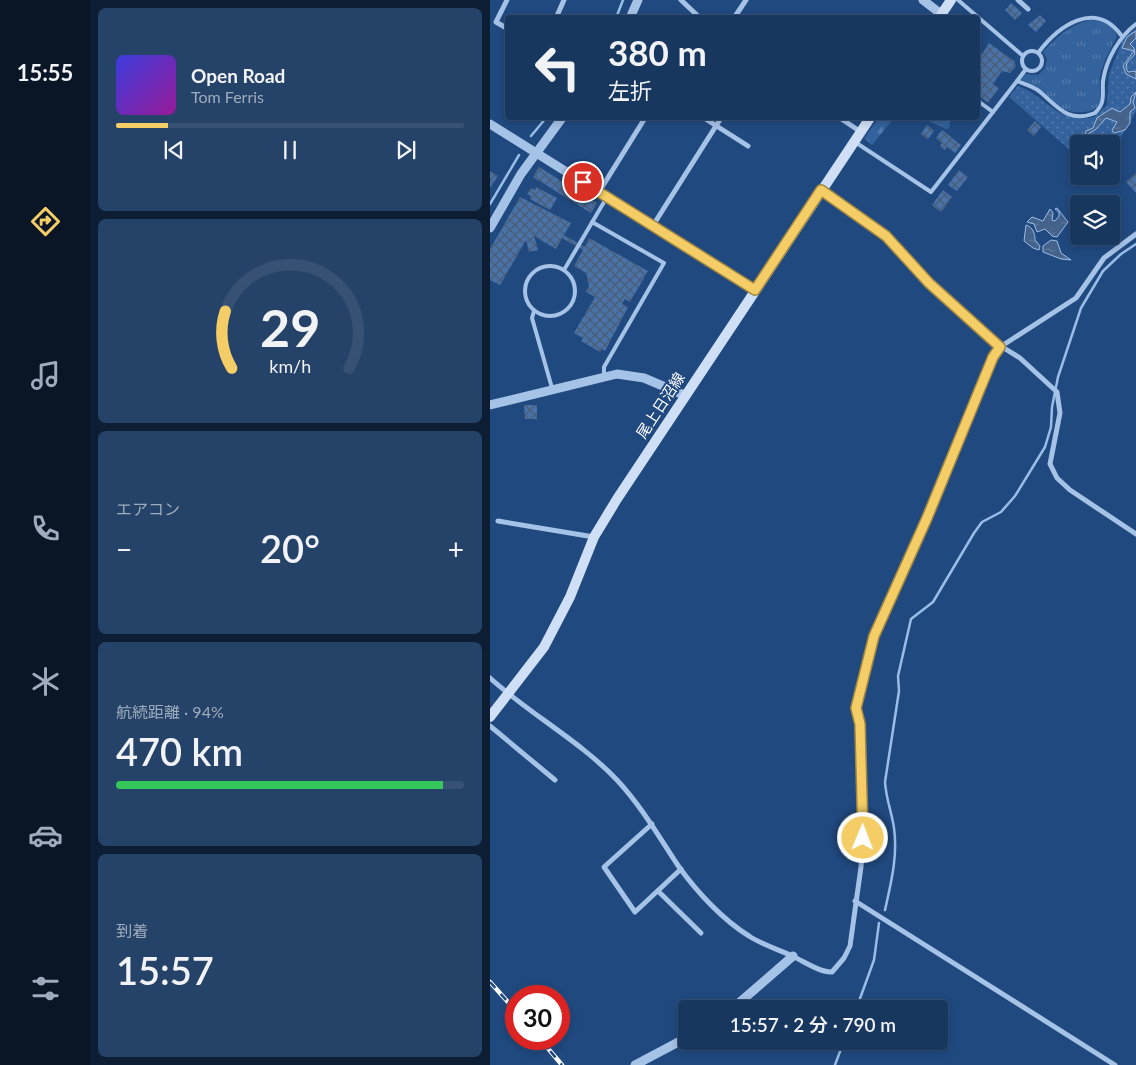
<!DOCTYPE html>
<html lang="ja">
<meta charset="utf-8">
<style>
:root{--surface:#18375f;--page:#254268;--text:#f1f3f6;--muted:#9facbd;--line:#365174;--accent:#f4cd66}
body{margin:0;font-family:Lato,"Noto Sans JP",sans-serif;background:var(--page);color:var(--text);height:100vh;display:flex;flex-direction:column;font-size:19px;white-space:nowrap}
*{box-sizing:border-box;margin:0}
p{font-size:16px;color:var(--muted)}
.icon{flex:none;width:28px;height:28px;fill:none;stroke:currentColor;stroke-width:2;stroke-linecap:round;stroke-linejoin:round}
.map{position:relative;flex:1;overflow:hidden}
.sheet{display:flex;flex-direction:column;gap:8px;padding:8px;background:#0d1e34;width:400px}
.sheet>*{flex:none}
.hud{position:absolute;left:15px;top:15px;width:475px;height:105px;border-radius:5px;box-shadow:0 2px 8px #0003,0 0 0 1px var(--line);background:#18375f;color:var(--text);overflow:hidden}
.buttons{position:absolute;left:580px;top:135px;display:grid;gap:10px}
.buttons a{display:grid;place-items:center;width:50px;height:50px;border-radius:5px;background:var(--surface);box-shadow:0 2px 8px #0003,0 0 0 1px var(--line);font-size:25px}
.speed{position:absolute;left:15px;top:985px;display:flex;gap:10px;font-size:25px;font-weight:700;text-align:center}
.speed>*{display:grid;place-content:center;width:65px;height:65px;border-radius:50%;background:var(--surface);box-shadow:0 2px 8px #0003,0 0 0 1px var(--line);line-height:1}
.speed .limit{border:8px solid #d22;background:#fff;color:#111}
.pin{position:absolute;display:grid;place-items:center;width:42px;height:42px;color:#fff;margin:-21px;border:2px solid #fff;border-radius:50%;box-shadow:0 1px 5px #0007}
.me{position:absolute;width:55px;margin:-28px;rotate:1deg;stroke-linejoin:round;filter:drop-shadow(0 0 4px #0008)}
.turn{display:flex;align-items:center;gap:18px;height:105px;padding:0 20px;font-size:22px}
.turn .icon{width:65px;height:65px;stroke-width:2.5}
.turn b{display:block;font-size:35px;line-height:42px}
.big{font-size:38px;font-weight:600;line-height:1.1}
.sheet .tile{flex:1;display:flex;flex-direction:column;justify-content:center;gap:8px;min-width:0;padding:0 18px;border-radius:8px;background:var(--page)}
.sheet .dial{align-items:center;gap:0}
.dial svg{height:130px;overflow:visible;fill:none;stroke:var(--line);stroke-width:7;stroke-linecap:round;text-anchor:middle}
.dial text{fill:var(--text);stroke:none}
.song{display:flex;align-items:center;gap:15px}
.cover{width:60px;height:60px;border-radius:8px;background:linear-gradient(135deg,hsl(240 70% 55%),hsl(300 70% 35%))}
.played{height:5px;border-radius:2px;background:linear-gradient(90deg,var(--accent) 15%,var(--line) 15%)}
.keys{display:flex;justify-content:space-around;direction:ltr}
.heat{display:flex;justify-content:space-between;align-items:center;font-size:28px;direction:ltr}
.charge{height:8px;border-radius:4px;background:linear-gradient(90deg,#34c759 94%,var(--line) 0)}
.trip{position:absolute;left:188px;top:1000px;width:270px;height:50px;border-radius:5px;background:var(--surface);box-shadow:0 2px 8px #0003,0 0 0 1px var(--line);font-weight:600;line-height:50px;text-align:center}
main{display:flex;flex:1;min-height:0}
.menu{display:flex;flex-direction:column;width:90px;justify-content:space-around;align-items:center;background:#0a1626;color:var(--muted)}
.menu .icon{width:35px;height:35px}
.menu .on{color:var(--accent)}
.menu b{font-size:22px;color:var(--text)}
.map>svg:first-child{display:block}
.grass{fill:url(#grass-tufts)}
.forest{fill:url(#forest-firs)}
.garden{fill:url(#garden-dots)}
.water{fill:url(#water-ripples);stroke:#99bde9}
.lines{fill:none;stroke-linecap:round;stroke-linejoin:round}
.stream{stroke:#99bde9;stroke-width:2.5}
.building{fill:url(#building-cross-hatch)}
.service{stroke:#a5c2e7;stroke-width:4}
.minor{stroke:#a5c2e7;stroke-width:5}
.tertiary{stroke:#a5c2e7;stroke-width:9}
.secondary{stroke:#cfe0f6;stroke-width:10}
.rail-casing{stroke:#fff;stroke-width:4.5}
.rail{stroke:#20497f;stroke-width:2.5;stroke-dasharray:8;stroke-linecap:butt}
.route-casing{stroke:#9f8542;stroke-width:12}
.route{stroke:#f4cd66;stroke-width:9}
.labels{text-anchor:middle;dominant-baseline:central;stroke-width:4;stroke-linejoin:round;paint-order:stroke}
.street-label{font-size:15px;fill:#fff;stroke:#20497f}
</style>
<main>
<nav class="menu">
<b>15:55</b>
<svg class="icon on" aria-label="directions" viewBox="0 0 24 24"><path d="M12 3l9 9-9 9-9-9zM9 14v-3h6M13 9l2 2-2 2"/></svg>
<svg class="icon" aria-label="music" viewBox="0 0 24 24"><path d="M9 18V5l10-2v13"/><circle cx="6" cy="18" r="3"/><circle cx="16" cy="16" r="3"/></svg>
<svg class="icon" aria-label="phone" viewBox="0 0 24 24"><path d="M5 4h4l2 5-3 2q2 4 5 5l2-3 5 2v4C11 20 4 13 5 4z"/></svg>
<svg class="icon" aria-label="climate" viewBox="0 0 24 24"><path d="M12 3v18M4 7l16 10M4 17L20 7"/></svg>
<svg class="icon" aria-label="car" viewBox="0 0 24 24"><path d="M5 17H2v-5l4-1 3-4h7l3 4 3 1v5h-3M9 17h6M6 11h13"/><circle cx="7" cy="17" r="2"/><circle cx="17" cy="17" r="2"/></svg>
<svg class="icon" aria-label="filters" viewBox="0 0 24 24"><path d="M4 7h16M4 17h16"/><circle cx="9" cy="7" r="2"/><circle cx="15" cy="17" r="2"/></svg>
</nav>
<section class="sheet">
<div class="tile">
<div class="song"><i class="cover"></i><div><b>Open Road</b><p>Tom Ferris</p></div></div>
<div class="played"></div>
<div class="keys"><svg class="icon" aria-label="previous" viewBox="0 0 24 24"><path d="M18 5L8 12l10 7zM5 5v14"/></svg><svg class="icon" aria-label="pause" viewBox="0 0 24 24"><path d="M8 5v14M16 5v14"/></svg><svg class="icon" aria-label="next" viewBox="0 0 24 24"><path d="M6 5l10 7-10 7zM19 5v14"/></svg></div>
</div>
<div class="tile dial"><svg viewBox="0 0 100 80">
<path d="M14 69A42 42 0 1 1 86 69"/>
<path d="M14 69A42 42 0 0 1 10 34" stroke="#f4cd66"/>
<text x="50" y="56" font-size="32" font-weight="700">29</text>
<text x="50" y="72" font-size="11">km/h</text>
</svg></div>
<div class="tile"><p>エアコン</p>
<div class="heat"><a>−</a><b class="big">20°</b><a>+</a></div>
</div>
<div class="tile"><p>航続距離 · 94%</p><b class="big">470 km</b><div class="charge"></div></div>
<div class="tile"><p>到着</p><b class="big">15:57</b></div>
</section>
<div class="map">
<svg width="646" height="1065" viewBox="0 0 646 1065">
<defs>
<pattern id="grass-tufts" width="24" height="20" patternUnits="userSpaceOnUse" patternTransform="scale(1.25)"><rect width="24" height="20" fill="#34629d"/><path d="M3 7l-1-3M5 7V3M7 7l1-3M15 17l-1-3M17 17v-4M19 17l1-3" fill="none" stroke="#527aac"/></pattern>
<pattern id="forest-firs" width="22" height="20" patternUnits="userSpaceOnUse" patternTransform="scale(1.25)"><rect width="22" height="20" fill="#34629d"/><path d="M5 1l3.5 6h-7zM16 11l3.5 6h-7z" fill="#527aac"/></pattern>
<pattern id="garden-dots" width="8" height="8" patternUnits="userSpaceOnUse" patternTransform="scale(1.25)"><rect width="8" height="8" fill="#34629d"/><path d="M2 2h.1M6 6h.1" fill="none" stroke="#527aac" stroke-width="1.8" stroke-linecap="round"/></pattern>
<pattern id="water-ripples" width="26" height="14" patternUnits="userSpaceOnUse" patternTransform="scale(1.25)"><rect width="26" height="14" fill="#44628a"/><path d="M2 4q2-2 4 0t4 0M15 11q2-2 4 0t4 0" fill="none" stroke="#607a9c"/></pattern>
<pattern id="building-cross-hatch" width="8" height="8" patternUnits="userSpaceOnUse" patternTransform="scale(1.25)"><rect width="8" height="8" fill="#4972a8"/><path d="M0 0l8 8M0 8l8-8" fill="none" stroke="#4b5d75"/></pattern>
</defs>
<rect width="100%" height="100%" fill="#20497f"/>
<!-- grass -->
<path class="grass" d="M600 20C611 20 624 25 627 36 621 49 613 62 610 76 607 91 619 109 594 112 585 113 579 112 572 108 556 98 549 85 531 80L535 74 548 75 555 68 557 59 553 52C565 38 581 24 600 20Z"/>
<!-- forest -->
<g class="forest">
<polygon points="389,118 404,118 382,145 374,138"/>
<polygon points="432,118 461,118 459,128 456,129"/>
</g>
<!-- garden -->
<path class="garden" d="M646 28V111L621 154V144H589V158L519 97 528 86C558 97 567 125 604 117L617 105 619 74 633 39Z"/>
<!-- water -->
<g class="water">
<polygon points="646,31 646,38 640,44 644,48 645,54 637,63 636,68 638,72 646,71 646,79 636,74 633,66 644,51 632,48 637,37"/>
<polygon points="646,92 643,102 645,108 640,112 640,123 635,130 624,133 622,130 627,122 616,118 605,130 599,133 599,139 593,144 596,131 603,128 607,118 622,108 630,112 640,104 641,97"/>
<polygon points="567,208 578,222 567,237 562,236 555,229 547,232 544,224 537,222 542,217 553,221 560,209 563,213 562,220 565,221 569,216 569,212 565,209"/>
<path d="M536 225C543 227 545 234 545 240L550 246 549 250 543 248 534 241Z"/>
<polygon points="561,240 567,241 571,253 581,260 571,259 553,252 553,246"/>
</g>
<g class="lines">
<!-- stream -->
<g class="stream">
<polyline points="126,18 133,0"/>
<polyline points="41,136 56,118"/>
<polyline points="0,204 29,155"/>
<path d="M395 910C401 883 408 856 404 828 402 813 396 799 395 782L409 691 408 676 421 619 443 602 484 533 492 522 511 512 525 496 555 447 561 427 562 407 568 377 591 308 613 271 631 254 646 244"/>
<polyline points="368,1004 384,960 389,923"/>
<polyline points="345,1065 354,1041"/>
</g>
</g>
<!-- building -->
<g class="building">
<polygon points="521,3 532,13 525,20 515,10"/>
<polygon points="550,15 556,21 546,32 538,25"/>
<polygon points="499,43 524,61 526,66 520,73 512,71 503,84 509,88 498,103 488,95 488,60"/>
<polygon points="545,121 551,127 544,136 537,130"/>
<polygon points="437,125 444,131 438,139 431,134"/>
<polygon points="452,130 471,145 465,153 457,147 455,150 450,146 452,143 446,138"/>
<polygon points="611,135 614,140 608,143 605,138"/>
<polygon points="49,167 107,203 101,213 43,177"/>
<polygon points="469,170 478,177 467,191 458,185"/>
<polygon points="0,171 8,176 0,188"/>
<polygon points="646,173 646,193 636,182"/>
<polygon points="46,187 67,198 60,210 40,199 41,196 37,194 41,188 45,190"/>
<polygon points="453,190 462,197 451,212 442,205"/>
<polygon points="30,197 81,223 74,235 95,247 99,238 158,271 140,302 135,299 132,304 138,307 115,351 112,349 110,352 91,341 93,338 84,333 105,297 96,292 99,286 96,273 84,266 93,250 72,238 66,249 44,236 48,250 39,252 36,240 10,285 0,280 0,249"/>
<polygon points="34,405 47,405 47,419 35,419"/>
</g>
<g class="lines">
<!-- service -->
<g class="service">
<polyline points="468,0 533,56"/>
<circle cx="542" cy="61" r="10"/>
<path d="M548 53C569 25 605 0 631 35"/>
<polyline points="527,81 536,69"/>
<polyline points="488,101 503,112"/>
<path d="M365 142 441 192 527 81C534 84 542 86 549 91 567 106 578 124 605 113 616 102 612 95 613 81 616 59 630 36 646 24"/>
<polyline points="102,222 174,263 114,367 114,376"/>
<circle cx="60" cy="291" r="25"/>
<polyline points="74,270 117,197"/>
<polyline points="44,311 42,318 62,388"/>
</g>
<!-- minor -->
<g class="minor">
<polyline points="17,0 6,22 18,29"/>
<polyline points="191,0 210,18"/>
<polyline points="528,0 538,9"/>
<polyline points="66,18 74,0"/>
<polyline points="244,18 256,0"/>
<polyline points="214,118 258,146"/>
<polyline points="350,118 371,132"/>
<polyline points="332,191 396,236 447,291 501,340 530,358 567,392 570,413 560,464 567,478 580,490 646,534"/>
<polyline points="109,192 155,118"/>
<polyline points="162,227 231,118"/>
<polyline points="8,521 104,537"/>
<path d="M0 678C41 715 90 741 127 780 152 807 169 837 189 867 207 892 233 920 259 936 271 944 287 949 300 955 312 960 330 973 342 972L354 958 360 946 371 867 374 823 370 724 366 708 377 663 384 636 437 518 503 357 510 347 586 298 614 258 646 234"/>
<polyline points="0,726 65,780"/>
<polyline points="162,824 114,867 145,912 191,869"/>
<polyline points="168,891 211,933"/>
<polyline points="365,901 625,1065"/>
</g>
<!-- tertiary -->
<g class="tertiary">
<polyline points="433,0 451,14"/>
<polyline points="140,18 148,0"/>
<polyline points="0,124 265,290"/>
<polyline points="0,228 31,174 72,118"/>
<polyline points="0,405 127,374 154,378 194,395"/>
<polyline points="242,1009 303,956"/>
<polyline points="145,1065 196,1038"/>
</g>
<!-- secondary -->
<g class="secondary">
<polyline points="449,18 461,0"/>
<polyline points="0,717 54,647 80,597 104,537 127,499 380,118"/>
</g>
<!-- rail casing -->
<g class="rail-casing">
<g id="rail">
<polyline points="0,982 26,1011"/>
<polyline points="50,1039 72,1065"/>
</g>
</g>
<!-- rail -->
<use href="#rail" class="rail"/>
</g>
<g class="lines">
<!-- route casing -->
<g class="route-casing">
<polyline id="route" points="93,182 265,290 331,190 396,236 439,283 510,347 503,357 437,518 384,636 366,708 370,724 373,838"/>
</g>
<!-- route -->
<use href="#route" class="route"/>
</g>
<g class="labels">
<!-- street labels -->
<g class="street-label">
<text transform="translate(170 405) rotate(-57)">尾上日沼線</text>
</g>
</g>
</svg>
<div class="buttons">
<a><svg class="icon" aria-label="sound" viewBox="0 0 24 24"><path d="M4 9h4l5-4v14l-5-4H4zM17 9q2 3 0 6"/></svg></a>
<a><svg class="icon" aria-label="layers" viewBox="0 0 24 24"><path d="M12 4l9 5-9 5-9-5zM3 14l9 5 9-5"/></svg></a>
</div>
<div class="speed"><div class="limit">30</div></div>
<div class="pin" style="left:93px;top:182px;background:#d93025"><svg class="icon" aria-label="arrive" viewBox="0 0 24 24"><path d="M6 21V4h12l-3 4 3 4H6"/></svg></div>
<svg class="me" style="left:373px;top:838px" viewBox="-20 -20 40 40"><circle r="17" fill="#f4cd66" stroke="#fff" stroke-width="3"/><path d="M0-11L8 9 0 5-8 9z" fill="#fff"/></svg>
<div class="trip">15:57 · 2 分 · 790 m</div>
<div class="hud">
<div class="turn"><svg class="icon" aria-label="left" viewBox="0 0 24 24"><path d="M17 20v-9H6M10 6l-5 5 5 5"/></svg><div><b>380 m</b>左折</div></div>
</div>
</div>
</main>
